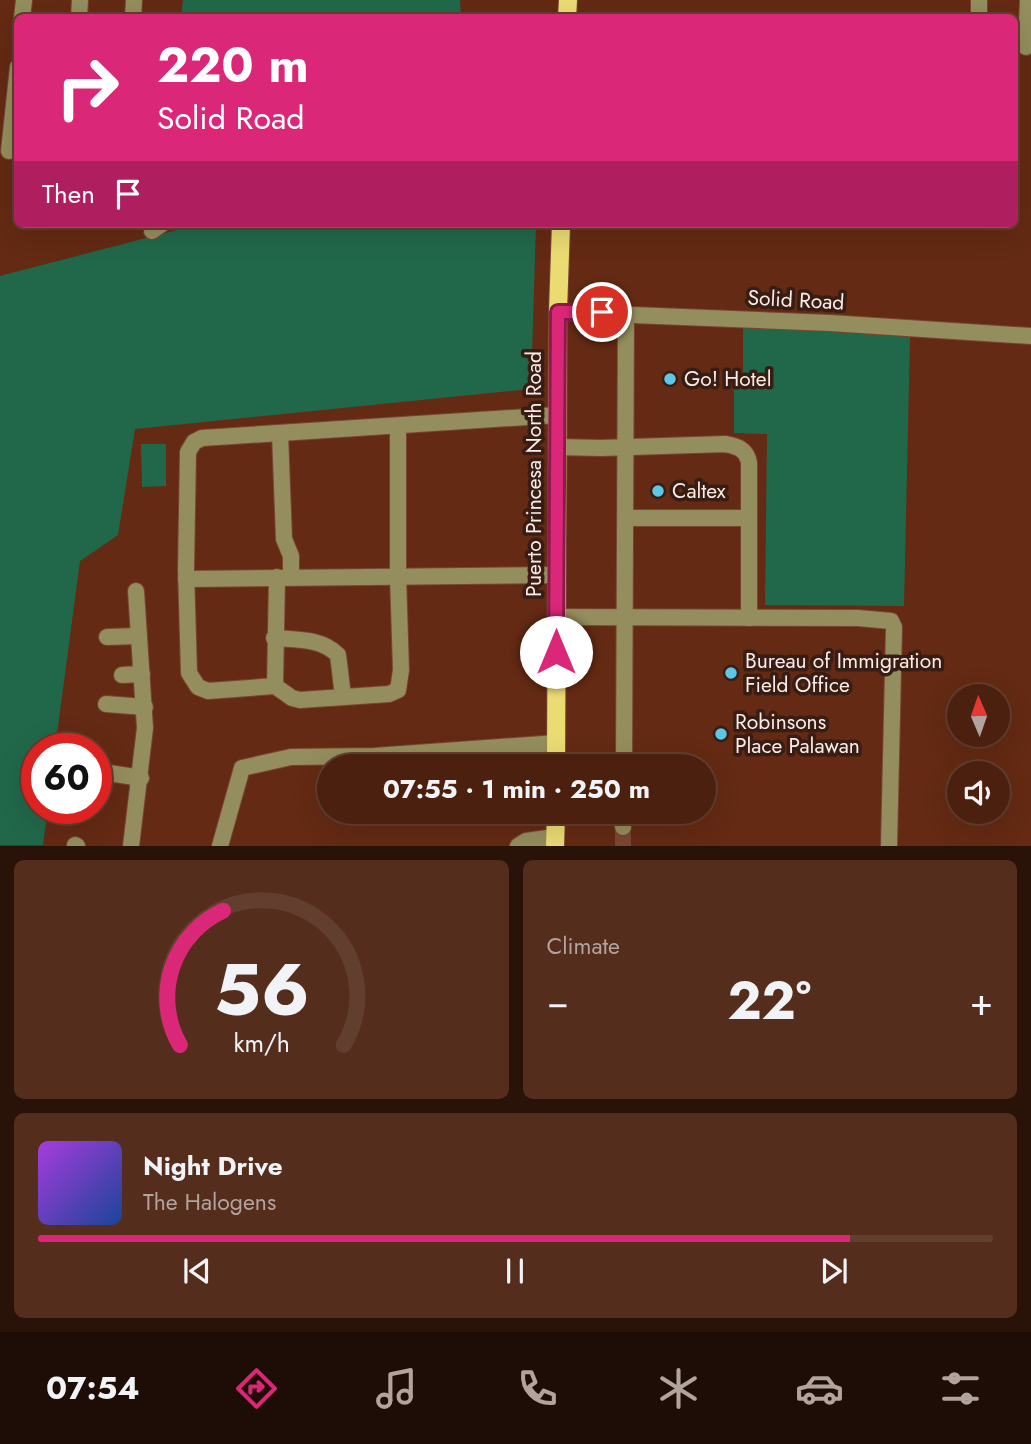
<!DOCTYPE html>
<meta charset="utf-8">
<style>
:root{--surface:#4b200e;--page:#552d1c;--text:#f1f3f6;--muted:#b2a39e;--line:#623e2e;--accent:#db2777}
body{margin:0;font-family:Jost,sans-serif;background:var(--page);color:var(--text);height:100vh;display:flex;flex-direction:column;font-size:26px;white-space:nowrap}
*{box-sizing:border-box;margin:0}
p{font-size:23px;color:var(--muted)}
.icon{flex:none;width:38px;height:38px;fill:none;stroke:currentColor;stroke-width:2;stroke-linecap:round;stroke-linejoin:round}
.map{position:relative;height:846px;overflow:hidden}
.panel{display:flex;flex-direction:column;gap:14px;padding:14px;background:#291208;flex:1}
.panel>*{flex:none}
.guide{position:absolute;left:14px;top:14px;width:1004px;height:214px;border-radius:10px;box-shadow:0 7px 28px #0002,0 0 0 2px var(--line);background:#db2777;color:#fff;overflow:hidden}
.needle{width:46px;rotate:358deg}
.tools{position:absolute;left:947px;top:684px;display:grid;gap:14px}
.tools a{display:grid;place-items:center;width:63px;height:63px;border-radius:50%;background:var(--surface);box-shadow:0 7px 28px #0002,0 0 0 2px var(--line);font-size:35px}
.speed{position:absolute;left:21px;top:733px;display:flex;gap:14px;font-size:35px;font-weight:700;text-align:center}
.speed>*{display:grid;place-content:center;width:91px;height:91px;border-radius:50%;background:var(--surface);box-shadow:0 7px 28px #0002,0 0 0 2px var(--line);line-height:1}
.speed .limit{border:10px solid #d22;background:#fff;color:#111}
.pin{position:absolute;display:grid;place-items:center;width:60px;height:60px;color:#fff;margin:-30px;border:4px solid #fff;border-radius:50%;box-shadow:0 2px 7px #0007}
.me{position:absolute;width:77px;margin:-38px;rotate:0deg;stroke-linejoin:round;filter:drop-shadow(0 0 5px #0008)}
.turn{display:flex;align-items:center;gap:24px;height:147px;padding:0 28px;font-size:32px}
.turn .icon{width:91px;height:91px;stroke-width:2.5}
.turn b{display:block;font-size:49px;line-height:60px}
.then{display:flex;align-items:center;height:66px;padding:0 28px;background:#0003;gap:14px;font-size:26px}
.big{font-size:52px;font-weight:700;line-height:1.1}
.panel .widget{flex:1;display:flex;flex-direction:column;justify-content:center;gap:10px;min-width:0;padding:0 24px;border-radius:10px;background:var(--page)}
.panel .dial{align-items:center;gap:0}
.dial svg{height:182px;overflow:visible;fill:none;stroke:var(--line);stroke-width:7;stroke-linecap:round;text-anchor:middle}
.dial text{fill:var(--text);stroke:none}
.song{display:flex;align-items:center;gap:21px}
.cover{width:84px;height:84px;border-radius:10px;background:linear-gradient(135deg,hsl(280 70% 55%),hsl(220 70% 35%))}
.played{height:7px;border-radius:4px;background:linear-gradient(90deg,var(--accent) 85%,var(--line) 85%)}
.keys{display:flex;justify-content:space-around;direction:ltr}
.heat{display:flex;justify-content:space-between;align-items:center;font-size:38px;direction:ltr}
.panel .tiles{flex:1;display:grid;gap:14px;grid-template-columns:1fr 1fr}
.widget:last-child{grid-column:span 2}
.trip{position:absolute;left:317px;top:754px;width:399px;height:70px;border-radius:35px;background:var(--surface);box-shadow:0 7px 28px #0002,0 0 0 2px var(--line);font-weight:700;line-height:70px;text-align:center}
.tabs{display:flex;height:112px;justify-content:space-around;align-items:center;background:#1e0d06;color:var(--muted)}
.tabs .icon{width:49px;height:49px}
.tabs .current{color:var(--accent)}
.tabs b{font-size:32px;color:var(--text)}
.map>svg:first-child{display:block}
.green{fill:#21684a}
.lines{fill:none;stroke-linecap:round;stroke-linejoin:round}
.minor-tunnel{stroke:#7b4733;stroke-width:16;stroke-dasharray:16 8;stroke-linecap:butt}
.minor-casing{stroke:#794531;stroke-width:18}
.major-casing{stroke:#794531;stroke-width:20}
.minor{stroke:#948d5d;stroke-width:16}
.major{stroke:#eadb73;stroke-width:18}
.route-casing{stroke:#8e194d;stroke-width:18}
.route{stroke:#db2777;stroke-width:12}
.poi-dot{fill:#5dc7e8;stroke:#371d13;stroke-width:2.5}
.labels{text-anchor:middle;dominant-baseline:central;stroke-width:7;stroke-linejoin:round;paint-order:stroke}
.street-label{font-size:21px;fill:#fcece7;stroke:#371d13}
.poi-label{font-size:21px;fill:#fcece7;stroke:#371d13;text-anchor:start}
</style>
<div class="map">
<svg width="1031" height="846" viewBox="0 0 1031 846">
<rect width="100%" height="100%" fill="#642a13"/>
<!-- green -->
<g class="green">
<polygon points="183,0 460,0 461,17 181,17"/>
<polygon points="200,224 536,224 531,389 135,429 118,535 80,561 55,749 37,749 37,808 48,809 43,845 0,845 0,276"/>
<polygon points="743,326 910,337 904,606 765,605 767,434 734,433 734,377 743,376"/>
<polygon points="141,444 166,444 166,486 142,487"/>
</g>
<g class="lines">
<!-- minor-tunnel -->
<polyline class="minor-tunnel" points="623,846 623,827"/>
<!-- minor casing -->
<g class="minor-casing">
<g id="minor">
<polyline points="22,18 24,0"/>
<polyline points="79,18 80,0"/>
<polyline points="133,18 134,0"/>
<polyline points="979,18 979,0"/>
<polyline points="1026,47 1028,0"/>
<polyline points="9,151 18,67"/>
<polyline points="152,231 162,224"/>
<polyline points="558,312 830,323 1031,336"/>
<polyline points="398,426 398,576 401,670 398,690 389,694 300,700 292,698 275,686 208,691 198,687 189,673 186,570 188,452 194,442 202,438 558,415"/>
<polyline points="280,433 284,539 291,556 291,577"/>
<path d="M557 447 601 448 725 444C738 446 747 450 749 463V618"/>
<polyline points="626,518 748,518"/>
<polyline points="186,579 556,575"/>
<polyline points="556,617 858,618 891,621 894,627 889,846"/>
<polyline points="107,637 139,636"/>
<path d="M274 638C297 640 321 638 338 655L343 696"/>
<polyline points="122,675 142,674"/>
<polyline points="275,686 277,577"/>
<polyline points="106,704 145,707"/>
<polyline points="624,766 626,313"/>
<polyline points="96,771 141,778"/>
<polyline points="623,827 623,812"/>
<polyline points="75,845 77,846"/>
<polyline points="131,846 145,728 136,591"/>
<polyline points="220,846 242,768 291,757 374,756 556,743"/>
<polyline points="518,846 526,841 555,837"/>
</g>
</g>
<!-- major casing -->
<g class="major-casing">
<g id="major">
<polyline points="567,18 568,0"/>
<polyline points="556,766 558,312 561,224"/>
<polyline points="555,846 556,812"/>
</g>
</g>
<!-- minor -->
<use href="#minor" class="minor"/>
<!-- major -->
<use href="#major" class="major"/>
</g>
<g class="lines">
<!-- route casing -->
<g class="route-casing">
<polyline id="route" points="556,652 558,312 602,312"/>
</g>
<!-- route -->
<use href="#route" class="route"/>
</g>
<!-- markers -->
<g class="poi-dot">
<circle cx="670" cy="379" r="7"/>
<circle cx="658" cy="491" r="7"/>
<circle cx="731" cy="673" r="7"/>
<circle cx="721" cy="734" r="7"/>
</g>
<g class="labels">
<!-- street labels -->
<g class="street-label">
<text transform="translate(796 300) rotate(3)">Solid Road</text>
<text transform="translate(534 474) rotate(-90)">Puerto Princesa North Road</text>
</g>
<!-- poi labels -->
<g class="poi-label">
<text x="684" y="379">Go! Hotel</text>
<text x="672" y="491">Caltex</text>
<text x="745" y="661">Bureau of Immigration<tspan x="745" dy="24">Field Office</tspan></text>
<text x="735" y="722">Robinsons<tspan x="735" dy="24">Place Palawan</tspan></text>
</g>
</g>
</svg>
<div class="tools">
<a><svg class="needle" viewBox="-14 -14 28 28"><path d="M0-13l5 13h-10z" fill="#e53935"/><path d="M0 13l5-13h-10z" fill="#b2a39e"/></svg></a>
<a><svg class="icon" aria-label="sound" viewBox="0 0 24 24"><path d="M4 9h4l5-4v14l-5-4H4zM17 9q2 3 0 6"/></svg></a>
</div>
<div class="speed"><div class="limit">60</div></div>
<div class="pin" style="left:602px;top:312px;background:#d93025"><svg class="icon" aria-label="arrive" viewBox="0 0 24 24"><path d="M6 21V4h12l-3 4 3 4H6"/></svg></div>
<svg class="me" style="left:556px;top:652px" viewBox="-20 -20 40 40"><circle r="19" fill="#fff"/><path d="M0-13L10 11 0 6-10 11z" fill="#db2777"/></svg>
<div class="trip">07:55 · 1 min · 250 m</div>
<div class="guide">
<div class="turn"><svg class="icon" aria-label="right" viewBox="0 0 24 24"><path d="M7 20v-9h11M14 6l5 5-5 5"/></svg><div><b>220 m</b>Solid Road</div></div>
<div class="then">Then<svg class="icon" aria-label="arrive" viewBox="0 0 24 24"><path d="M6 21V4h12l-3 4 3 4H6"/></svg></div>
</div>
</div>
<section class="panel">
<div class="tiles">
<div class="widget dial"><svg viewBox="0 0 100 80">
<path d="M14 69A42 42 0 1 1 86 69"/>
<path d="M14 69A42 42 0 0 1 33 10" stroke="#db2777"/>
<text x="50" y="56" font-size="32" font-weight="700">56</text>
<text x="50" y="72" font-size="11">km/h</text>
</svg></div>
<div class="widget"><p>Climate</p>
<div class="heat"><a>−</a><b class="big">22°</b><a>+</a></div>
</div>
<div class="widget">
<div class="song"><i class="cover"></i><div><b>Night Drive</b><p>The Halogens</p></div></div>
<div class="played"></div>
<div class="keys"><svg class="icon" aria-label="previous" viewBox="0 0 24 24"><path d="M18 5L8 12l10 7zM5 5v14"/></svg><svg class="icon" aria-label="pause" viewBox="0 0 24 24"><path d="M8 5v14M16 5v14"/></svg><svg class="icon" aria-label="next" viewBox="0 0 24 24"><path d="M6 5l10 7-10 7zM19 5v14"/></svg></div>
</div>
</div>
</section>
<nav class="tabs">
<b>07:54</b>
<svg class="icon current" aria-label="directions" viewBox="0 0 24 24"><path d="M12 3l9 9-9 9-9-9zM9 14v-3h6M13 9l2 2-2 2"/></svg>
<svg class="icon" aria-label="music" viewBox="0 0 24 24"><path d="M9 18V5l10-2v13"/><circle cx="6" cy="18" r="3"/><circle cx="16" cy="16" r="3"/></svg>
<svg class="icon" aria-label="phone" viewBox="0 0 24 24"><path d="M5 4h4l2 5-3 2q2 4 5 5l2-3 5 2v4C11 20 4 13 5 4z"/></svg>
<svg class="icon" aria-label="climate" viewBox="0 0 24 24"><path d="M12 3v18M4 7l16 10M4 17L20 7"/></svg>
<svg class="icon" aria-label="car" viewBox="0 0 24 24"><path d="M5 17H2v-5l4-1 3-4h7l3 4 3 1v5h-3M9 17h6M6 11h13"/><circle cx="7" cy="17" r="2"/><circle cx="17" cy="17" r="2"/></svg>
<svg class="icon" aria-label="filters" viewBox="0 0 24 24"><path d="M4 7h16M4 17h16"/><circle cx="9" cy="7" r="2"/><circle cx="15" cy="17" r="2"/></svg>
</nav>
